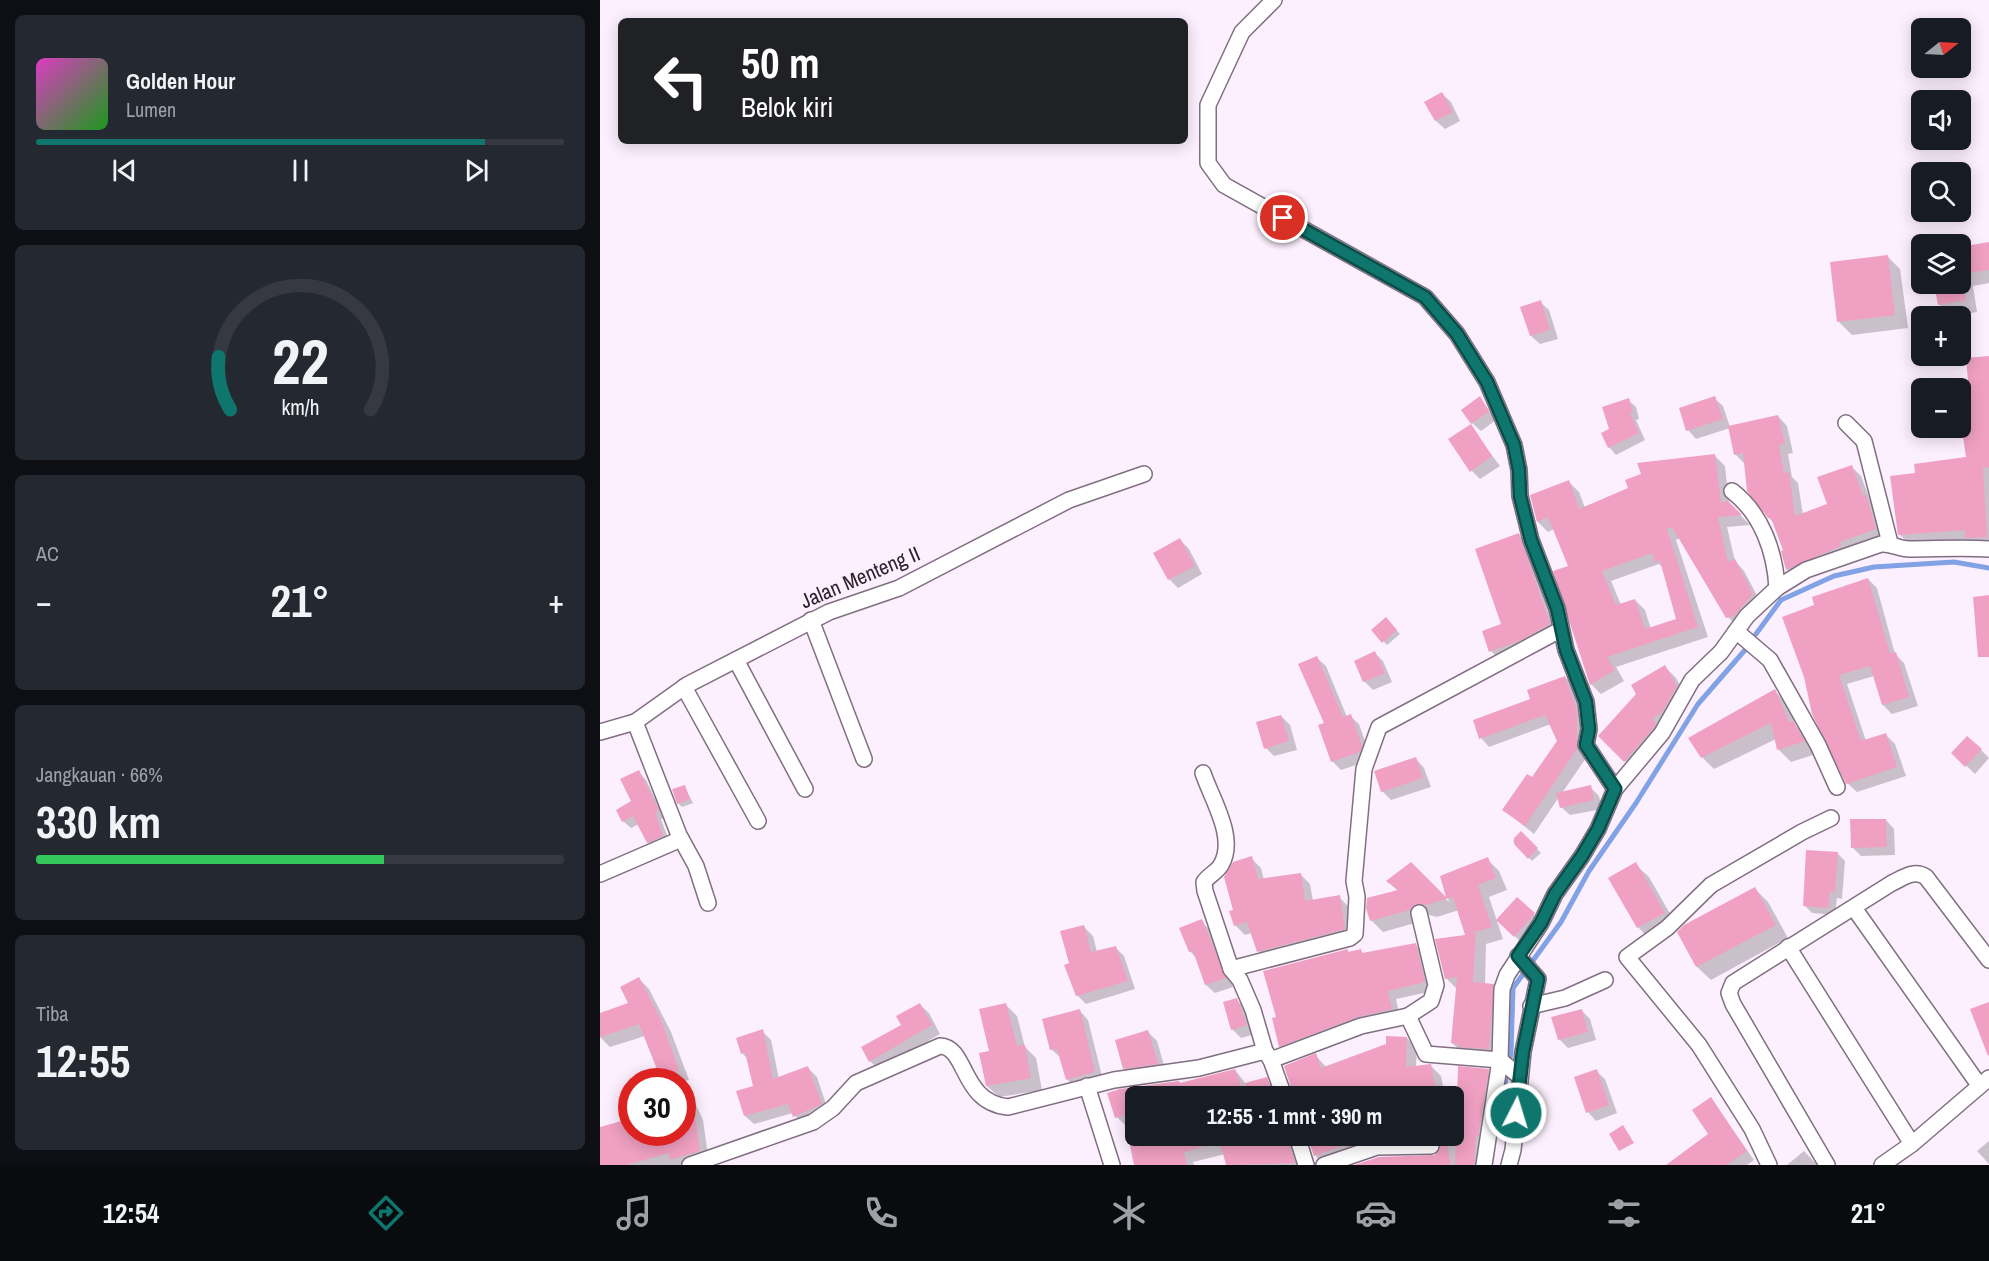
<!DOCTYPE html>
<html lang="id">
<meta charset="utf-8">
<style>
:root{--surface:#171b24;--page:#242831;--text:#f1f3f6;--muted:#9ea1a6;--line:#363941;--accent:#0f766e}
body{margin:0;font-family:"Archivo Narrow",sans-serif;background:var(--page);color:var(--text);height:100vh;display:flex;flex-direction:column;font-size:22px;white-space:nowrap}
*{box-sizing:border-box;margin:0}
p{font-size:20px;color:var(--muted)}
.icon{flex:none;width:33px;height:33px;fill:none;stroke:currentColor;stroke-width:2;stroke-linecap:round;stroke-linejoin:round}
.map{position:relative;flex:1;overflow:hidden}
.side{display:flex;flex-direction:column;gap:15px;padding:15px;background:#0d0f14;width:600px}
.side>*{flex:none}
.top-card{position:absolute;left:18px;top:18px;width:570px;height:126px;border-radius:9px;box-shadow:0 3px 15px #0003;background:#202124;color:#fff;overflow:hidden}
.needle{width:39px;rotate:72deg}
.controls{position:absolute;left:1311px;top:18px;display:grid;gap:12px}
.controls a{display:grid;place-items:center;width:60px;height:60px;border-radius:9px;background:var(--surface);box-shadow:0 3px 15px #0003;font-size:30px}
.speed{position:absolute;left:18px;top:1068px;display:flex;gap:12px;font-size:30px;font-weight:700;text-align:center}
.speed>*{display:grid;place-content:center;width:78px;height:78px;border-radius:50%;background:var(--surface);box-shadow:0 3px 15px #0003;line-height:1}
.speed .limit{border:9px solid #d22;background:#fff;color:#111}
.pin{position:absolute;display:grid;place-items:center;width:51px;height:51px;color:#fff;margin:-26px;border:3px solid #fff;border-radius:50%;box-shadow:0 2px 6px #0007}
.me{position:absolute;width:66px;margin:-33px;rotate:5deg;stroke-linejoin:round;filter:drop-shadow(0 0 4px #0008)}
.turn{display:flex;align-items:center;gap:21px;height:126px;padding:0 24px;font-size:27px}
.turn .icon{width:78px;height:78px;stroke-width:2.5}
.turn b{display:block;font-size:42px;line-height:51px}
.big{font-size:45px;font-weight:700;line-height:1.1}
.side .tile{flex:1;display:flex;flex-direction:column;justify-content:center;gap:9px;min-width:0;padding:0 21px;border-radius:9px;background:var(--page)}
.side .dial{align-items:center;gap:0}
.dial svg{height:156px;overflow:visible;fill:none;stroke:var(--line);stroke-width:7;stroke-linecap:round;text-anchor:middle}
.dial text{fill:var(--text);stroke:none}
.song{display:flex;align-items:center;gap:18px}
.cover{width:72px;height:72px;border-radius:9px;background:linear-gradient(135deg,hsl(310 70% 55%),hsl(120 70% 35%))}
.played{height:6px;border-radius:3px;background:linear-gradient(90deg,var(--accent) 85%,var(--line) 85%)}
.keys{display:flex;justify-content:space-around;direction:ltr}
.heat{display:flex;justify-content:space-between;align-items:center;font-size:33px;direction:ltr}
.charge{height:9px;border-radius:4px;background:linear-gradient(90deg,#34c759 66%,var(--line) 0)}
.trip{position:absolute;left:525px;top:1086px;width:339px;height:60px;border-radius:9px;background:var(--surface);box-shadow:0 3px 15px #0003;font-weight:700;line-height:60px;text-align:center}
.tab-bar{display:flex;height:96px;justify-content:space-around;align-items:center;background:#090b0e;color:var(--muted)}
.tab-bar .icon{width:42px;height:42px}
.tab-bar .selected{color:var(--accent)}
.tab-bar b{font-size:27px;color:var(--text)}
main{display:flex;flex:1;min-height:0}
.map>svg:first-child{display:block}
.shadow{fill:#0003;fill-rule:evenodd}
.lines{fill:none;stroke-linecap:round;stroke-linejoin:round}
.stream{stroke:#81a2e4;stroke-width:5}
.building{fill:#f0a0c2;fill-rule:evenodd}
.street-casing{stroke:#816e83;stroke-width:18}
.street{stroke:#fff;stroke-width:15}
.route-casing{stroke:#0a4d48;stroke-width:15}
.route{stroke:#0f766e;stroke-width:10}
.labels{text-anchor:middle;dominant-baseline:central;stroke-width:6;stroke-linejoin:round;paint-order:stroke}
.street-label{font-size:21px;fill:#2b232c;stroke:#fdf0fe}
</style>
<main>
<section class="side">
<div class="tile">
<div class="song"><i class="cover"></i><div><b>Golden Hour</b><p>Lumen</p></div></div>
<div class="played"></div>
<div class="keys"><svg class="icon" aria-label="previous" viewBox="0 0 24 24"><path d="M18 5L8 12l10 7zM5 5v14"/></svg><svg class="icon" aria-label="pause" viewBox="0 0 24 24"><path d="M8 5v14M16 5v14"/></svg><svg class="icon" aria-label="next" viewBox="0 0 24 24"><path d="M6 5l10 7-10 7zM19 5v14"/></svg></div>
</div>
<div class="tile dial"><svg viewBox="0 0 100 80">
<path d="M14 69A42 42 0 1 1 86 69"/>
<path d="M14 69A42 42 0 0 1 8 42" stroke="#0f766e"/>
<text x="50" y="56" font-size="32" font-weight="700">22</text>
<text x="50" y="72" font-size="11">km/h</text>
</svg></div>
<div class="tile"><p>AC</p>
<div class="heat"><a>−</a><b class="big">21°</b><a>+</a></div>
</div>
<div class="tile"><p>Jangkauan · 66%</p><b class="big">330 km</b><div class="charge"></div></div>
<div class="tile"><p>Tiba</p><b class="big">12:55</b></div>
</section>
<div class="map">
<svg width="1389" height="1165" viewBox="0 0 1389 1165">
<rect width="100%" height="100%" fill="#fdf0fe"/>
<!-- shadow -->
<g class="shadow">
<polygon points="842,94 851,102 860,121 845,129 836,121 826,102"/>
<polygon points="1389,244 1389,283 1373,286 1377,312 1352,316 1340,305 1336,284 1360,284 1360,249"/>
<polygon points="1287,256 1300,269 1308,328 1252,335 1239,322"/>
<polygon points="940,302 949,310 958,339 940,344 931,336 922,308"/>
<polygon points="1389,358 1389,547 1377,548 1369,540 1310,544 1299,534 1317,474 1367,459 1373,417"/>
<polygon points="880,398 896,420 881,431 872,423"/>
<polygon points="1114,398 1123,406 1130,427 1178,416 1187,426 1193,453 1188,454 1192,477 1198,483 1203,515 1229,505 1251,466 1261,476 1270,500 1275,506 1285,538 1196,578 1187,569 1185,551 1174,523 1169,518 1145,464 1135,454 1130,428 1096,439 1088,430"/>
<polygon points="1028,400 1036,407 1039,419 1036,420 1045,440 1016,455 1009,447 1011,430"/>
<polygon points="870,426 900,466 880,479 872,471"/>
<path d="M1115 456 1125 466 1129 504 1150 525 1127 527 1135 561 1144 571 1162 605 1138 627 1128 617 1080 538 1076 540 1108 637 1016 667 1024 681 1001 694 991 684 970 566 954 529 948 532 938 522 932 496 969 482 979 492 985 508ZM1059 564 1063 568 1078 620 1051 629 1045 610 1035 600 1021 605 1011 581Z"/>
<polygon points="919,535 930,546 961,635 902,662 891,651 903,625"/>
<polygon points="580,540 589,549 602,574 578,588 569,579"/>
<polygon points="1268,579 1277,588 1295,654 1304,663 1318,706 1292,714 1283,705 1274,676 1247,684 1266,741 1286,735 1295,744 1306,776 1257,792 1247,783 1216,606"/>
<polygon points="786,619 800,634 787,645 773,630"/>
<polygon points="775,653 783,661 792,682 773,690 764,681 756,661"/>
<polygon points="717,658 726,666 747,717 750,716 759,724 770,756 768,761 741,770 732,761"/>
<polygon points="1065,667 1076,678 1088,699 1036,772 1000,736"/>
<polygon points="965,677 974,686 985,721 987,738 986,758 962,793 990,787 999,796 1002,809 970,815 961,807 959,797 934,834 904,810 932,780 959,741 951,724 889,747 881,738"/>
<polygon points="1175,691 1187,704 1196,726 1205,735 1216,754 1191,762 1178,749 1176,739 1114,769 1102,757"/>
<polygon points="681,716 690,725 697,750 674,756 666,748"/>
<polygon points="1381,750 1389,758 1375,774 1353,753"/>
<polygon points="816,759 824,768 831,787 791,800 782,791"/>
<polygon points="38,772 46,780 65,818 61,819 70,844 55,850 48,842 39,824 31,828 23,821 33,802"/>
<polygon points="84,786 93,803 82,807 78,803"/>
<polygon points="1286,820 1294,829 1295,855 1261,856 1252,847"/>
<polygon points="921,833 941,853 932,861 913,841"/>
<polygon points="1237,853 1245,861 1242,899 1237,898 1235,915 1212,913 1204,905"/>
<polygon points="651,858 661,868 664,880 701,875 710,884 713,901 739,897 749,907 754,939 668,961 659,951 652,933 645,935 635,925 635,911"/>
<polygon points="887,859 899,871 907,890 889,897 903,939 886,944 885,984 893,985 905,997 901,1060 864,1054 852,1043 857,989 846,978 867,936 859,910 837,917 829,915 822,921 783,932 771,920 799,892 789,882 811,864 849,902 842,877"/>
<polygon points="1035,864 1049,877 1077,926 1051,941 1038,927"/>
<polygon points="1155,889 1168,902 1188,938 1111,980 1097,967 1079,932"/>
<polygon points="918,899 942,923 923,944 898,920"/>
<polygon points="601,921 610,930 633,987 615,993 606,985 597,959 590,951"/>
<polygon points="484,927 493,936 497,952 515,947 524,956 535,989 486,1004 477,995 471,964"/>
<polygon points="816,945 824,954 833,991 796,999 800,1018 689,1054 680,1046 678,1018 747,950 750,953 760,950 764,954"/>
<polygon points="39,979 49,989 71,1032 89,1080 85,1081 103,1120 109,1162 98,1165 0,1165 0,1128 32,1132 82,1132 82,1082 64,1082 45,1036 10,1047 0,1037 0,1014 30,1004"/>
<polygon points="637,1000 645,1008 655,1034 641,1038 632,1029"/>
<polygon points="320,1005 329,1013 340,1034 279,1070 270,1061"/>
<polygon points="406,1005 417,1016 425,1047 436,1058 442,1090 399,1097 387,1086 391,1052"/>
<polygon points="981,1010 990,1019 996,1040 968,1048 959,1039"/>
<polygon points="480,1011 488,1020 503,1080 476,1088 468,1080 461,1058 452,1050"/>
<polygon points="162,1031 171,1040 179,1079 208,1068 217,1077 229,1113 203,1125 193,1113 154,1124 145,1116 155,1087 148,1059 142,1053"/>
<polygon points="548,1032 557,1041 566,1072 533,1077 524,1068"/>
<polygon points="807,1038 817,1049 816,1067 831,1066 841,1076 845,1096 695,1096 685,1067 715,1055 727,1068"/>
<polygon points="635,1070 646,1084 666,1079 680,1096 536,1096 536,1136 852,1136 857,1150 888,1070 899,1081 885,1165 759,1165 832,1157 840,1152 842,1146 788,1147 721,1165 706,1136 697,1145 703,1165 628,1165 625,1154 593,1162 594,1165 536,1165 528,1128 517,1117 509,1094 581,1084"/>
<polygon points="996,1071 1005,1079 1017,1113 996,1121 988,1112"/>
<polygon points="1111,1099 1154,1160 1147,1165 1068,1165 1110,1134"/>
<polygon points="1389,1141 1389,1164 1377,1151"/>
<polygon points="1204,1151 1217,1165 1187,1165"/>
</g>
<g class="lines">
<!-- stream -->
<g class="stream">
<polyline points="1156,634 1181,600 1234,576 1274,567 1354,562 1389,568"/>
<polyline points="898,1119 911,1053 913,988 961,922 989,871 1036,803 1098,704 1145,650"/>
</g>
</g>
<!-- building -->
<g class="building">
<polygon points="842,92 853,112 835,121 824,102"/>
<polygon points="1389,242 1389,270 1360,274 1360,247"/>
<polygon points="1288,255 1295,315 1237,322 1230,262"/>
<polygon points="1334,284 1363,284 1366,300 1338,305"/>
<polygon points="941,300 950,330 930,336 920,307"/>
<polygon points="1389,356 1389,467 1383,468 1387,537 1365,538 1365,530 1298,535 1290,476 1315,473 1314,464 1366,457 1360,417 1371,415 1366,358"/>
<polygon points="880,396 889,411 871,424 861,410"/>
<polygon points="1115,396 1123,419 1086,431 1079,408"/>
<polygon points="1029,398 1033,412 1030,413 1039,433 1008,448 1001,433 1009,429 1002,407"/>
<polygon points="1178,415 1185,444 1179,445 1184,473 1189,472 1195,516 1227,504 1217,477 1252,465 1263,496 1266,495 1276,529 1240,542 1241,546 1186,570 1181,551 1183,550 1171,518 1168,518 1147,491 1143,453 1134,455 1128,426"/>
<polygon points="871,424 892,456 870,472 848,439"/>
<path d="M1115 454 1121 502 1128 501 1142 515 1118 517 1128 562 1135 559 1153 594 1134 616 1126 618 1072 527 1067 529 1098 627 1007 657 1015 670 990 685 953 571 968 566 948 517 937 522 930 495 969 480 979 509 1028 488 1025 480 1041 474 1037 463ZM1052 553 1055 562 1060 561 1076 619 1045 629 1035 599 1016 605 1002 571Z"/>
<polygon points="919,533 950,624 919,641 889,652 882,631 901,624 875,549"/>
<polygon points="580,538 595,566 568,580 553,553"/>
<polygon points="1268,578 1290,654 1296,652 1309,697 1282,705 1270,666 1239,675 1261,741 1286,733 1297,767 1246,784 1212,714 1204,677 1182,617 1214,605 1212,597"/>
<polygon points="1389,595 1389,657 1378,657 1373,597"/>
<polygon points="786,617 797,630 782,643 771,630"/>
<polygon points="775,651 785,673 763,682 754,661"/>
<polygon points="717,656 743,717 751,714 762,746 760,752 731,762 718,725 724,723 698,664"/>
<polygon points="1065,665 1077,686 1062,712 1052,719 1056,723 1054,727 1024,762 998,736 1036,694 1031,685"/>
<polygon points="965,676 977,711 977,749 925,826 902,810 927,774 932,777 957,741 945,715 879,739 873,720 930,699 927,690"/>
<polygon points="1175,689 1189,722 1193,721 1205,741 1177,750 1171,723 1101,758 1088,738"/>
<polygon points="681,715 689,741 664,749 656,722"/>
<polygon points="1367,736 1382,749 1365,767 1351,753"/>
<polygon points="816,757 823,778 781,792 774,771"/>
<polygon points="39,770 59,810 55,812 63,836 47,843 33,816 22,822 16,810 31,801 20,779"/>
<polygon points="85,785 90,799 77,804 72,789"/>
<polygon points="991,785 994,800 960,808 956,793"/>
<polygon points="1250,819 1286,819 1287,847 1251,848"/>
<polygon points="921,831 938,848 928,859 914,844 914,838"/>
<polygon points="1206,850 1238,852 1235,892 1230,891 1228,908 1203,906"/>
<polygon points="652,856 658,879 701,873 705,901 740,895 745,929 657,952 647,922 634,926 629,911 633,910 624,877 633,862"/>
<polygon points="888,857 896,878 878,885 892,927 872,933 876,933 873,982 894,984 889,1049 858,1047 858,1044 851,1043 857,977 845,979 835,939 865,935 853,897 825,905 816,904 810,910 770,921 766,908 767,898 798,890 786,881 811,862 846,897 840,876"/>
<polygon points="1036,862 1065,913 1037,928 1008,878"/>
<polygon points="1155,887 1176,925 1096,967 1077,932 1084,925"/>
<polygon points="917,897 935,913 914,937 896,920"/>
<polygon points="602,919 626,978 605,985 593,951 589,952 579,928"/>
<polygon points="484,925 491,952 516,946 528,981 476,996 464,965 469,963 460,931"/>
<polygon points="816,943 825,982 788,991 792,1009 758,1017 679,1047 672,1018 676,1017 663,971 748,949 748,952 761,949 762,953"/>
<polygon points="39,977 61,1020 79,1070 76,1071 81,1082 62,1082 39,1024 0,1037 0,1013 28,1003 20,987"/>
<polygon points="637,998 647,1025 631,1030 623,1002"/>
<polygon points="1389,1002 1389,1055 1388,1056 1370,1009"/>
<polygon points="320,1003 332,1025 269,1062 261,1047 301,1025 296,1016"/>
<polygon points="406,1003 417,1046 425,1045 431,1078 386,1086 379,1053 389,1051 379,1009"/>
<polygon points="480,1009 495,1072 466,1080 457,1049 450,1050 442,1019"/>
<polygon points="982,1009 988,1032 958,1040 951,1017"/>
<polygon points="163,1029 173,1079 208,1066 222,1104 193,1117 188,1104 144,1116 136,1091 153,1086 145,1052 141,1054 136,1038"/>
<polygon points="548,1030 558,1064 523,1069 515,1040"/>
<polygon points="786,1036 807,1037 806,1067 831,1064 837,1096 760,1096 757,1085 718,1096 694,1096 684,1066 716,1053 721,1068 786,1044"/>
<polygon points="858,1066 889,1069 878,1137 876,1136 874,1165 855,1165"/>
<polygon points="635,1069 643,1093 632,1096 536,1096 536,1112 515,1118 507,1093 520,1089 579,1081 580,1083"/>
<polygon points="997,1069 1009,1105 986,1113 974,1077"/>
<polygon points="667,1077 674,1096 649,1096 645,1083"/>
<polygon points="82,1093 91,1093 100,1151 70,1160 69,1153 26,1165 0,1165 0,1127 32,1118 32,1132 82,1132"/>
<polygon points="1111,1097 1147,1151 1126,1165 1066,1165 1108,1134 1092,1110"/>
<polygon points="1023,1125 1034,1143 1019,1151 1009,1134"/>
<polygon points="528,1136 687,1136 695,1163 626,1165 620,1142 584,1152 587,1165 534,1165"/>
<polygon points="707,1136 845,1136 851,1165 754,1165 779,1157 835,1155 841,1145 836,1138 831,1136 776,1137 748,1147 747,1144 714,1156"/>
</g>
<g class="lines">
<!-- street casing -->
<g class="street-casing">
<g id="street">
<polyline points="674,0 642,32 608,105 608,163 624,185 825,297 857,334 887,382 914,445 919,470 920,496 931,540 957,608 966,650 986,702 989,729 986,745 1015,789"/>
<polyline points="1246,423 1264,441 1290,543"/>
<path d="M1132 491C1162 514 1175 552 1177 588"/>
<polyline points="211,620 264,759"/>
<polyline points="1136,631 1170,660 1218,745 1237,787"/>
<polyline points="136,660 205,789"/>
<polyline points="84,687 158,821"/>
<polyline points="35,722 79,835 96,866 108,903"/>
<polyline points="0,732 35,722 87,685 229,612 299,588 469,500 544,474"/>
<path d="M603 773C612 800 637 838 621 865 617 872 609 875 604 882L605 891 631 969 640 980 653 1010 665 1051 671 1060 684 1096"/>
<polyline points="0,874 81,839"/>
<polyline points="1254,908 1379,1085"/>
<polyline points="1188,947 1312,1144"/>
<polyline points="631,969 750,938 755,934 757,897 754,881 764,769 779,727 960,630"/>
<polyline points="931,1006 965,998 1005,980"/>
<polyline points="808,1016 831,1001 836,985 819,913"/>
<polyline points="671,1060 761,1026 808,1016 826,1054 900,1060 919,1076"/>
<polyline points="487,1086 512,1165"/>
<polyline points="697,1136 706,1165"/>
<path d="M90 1165 213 1122 233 1108 256 1083 340 1046C368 1047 360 1102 408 1107L514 1080 599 1068 665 1051"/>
<polyline points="724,1165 777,1147 831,1146"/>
<path d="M884 1165 900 1060 902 989 907 975 941 923 955 894 982 856 998 829 1015 789 1062 733 1092 680 1121 652 1147 616 1177 588 1206 570 1281 544C1291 543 1299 549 1309 549 1336 549 1362 547 1389 549"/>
<polyline points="909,1165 913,1150 923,1052 938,979 918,956"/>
<polyline points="1169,1165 1152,1129 1099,1045 1027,957 1067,928 1111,885 1202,832 1231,818"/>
<path d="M1227 1165 1133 1004 1129 993 1133 983 1292 883C1303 878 1314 869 1326 877L1389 960"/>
<polyline points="1282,1165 1312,1144 1389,1078"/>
</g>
</g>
<!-- street -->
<use href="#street" class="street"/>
</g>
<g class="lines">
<!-- route casing -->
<g class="route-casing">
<polyline id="route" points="683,218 825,297 857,334 887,382 914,445 919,470 920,496 931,540 957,608 966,650 986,702 989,729 986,745 1015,789 998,829 982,856 955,894 941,923 918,956 938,979 923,1052 916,1113"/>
</g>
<!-- route -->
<use href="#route" class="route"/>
</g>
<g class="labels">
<!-- street labels -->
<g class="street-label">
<text transform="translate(260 577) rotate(-23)">Jalan Menteng II</text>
</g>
</g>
</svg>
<div class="controls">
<a><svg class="needle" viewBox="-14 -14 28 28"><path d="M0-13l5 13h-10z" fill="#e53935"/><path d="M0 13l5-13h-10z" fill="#9ea1a6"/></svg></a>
<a><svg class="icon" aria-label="sound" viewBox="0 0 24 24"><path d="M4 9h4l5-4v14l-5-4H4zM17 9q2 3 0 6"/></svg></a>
<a><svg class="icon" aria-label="search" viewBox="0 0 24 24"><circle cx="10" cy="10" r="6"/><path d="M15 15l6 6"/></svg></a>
<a><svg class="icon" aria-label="layers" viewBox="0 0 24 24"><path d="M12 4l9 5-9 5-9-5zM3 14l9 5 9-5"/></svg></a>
<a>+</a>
<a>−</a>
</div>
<div class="speed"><div class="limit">30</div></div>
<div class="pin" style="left:683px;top:218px;background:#d93025"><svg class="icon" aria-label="arrive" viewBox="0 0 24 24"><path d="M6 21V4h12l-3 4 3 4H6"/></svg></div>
<svg class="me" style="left:916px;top:1113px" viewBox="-20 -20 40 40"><circle r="17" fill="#0f766e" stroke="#fff" stroke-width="3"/><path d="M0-11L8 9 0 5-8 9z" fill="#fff"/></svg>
<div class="trip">12:55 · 1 mnt · 390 m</div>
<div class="top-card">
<div class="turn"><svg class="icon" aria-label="left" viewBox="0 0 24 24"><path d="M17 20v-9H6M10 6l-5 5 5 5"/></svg><div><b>50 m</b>Belok kiri</div></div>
</div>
</div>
</main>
<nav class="tab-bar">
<b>12:54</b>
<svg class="icon selected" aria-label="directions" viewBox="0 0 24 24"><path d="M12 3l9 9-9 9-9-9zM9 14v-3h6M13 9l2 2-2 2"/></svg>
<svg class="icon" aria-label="music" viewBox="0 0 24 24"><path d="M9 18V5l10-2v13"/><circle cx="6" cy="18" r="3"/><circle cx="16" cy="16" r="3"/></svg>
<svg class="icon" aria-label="phone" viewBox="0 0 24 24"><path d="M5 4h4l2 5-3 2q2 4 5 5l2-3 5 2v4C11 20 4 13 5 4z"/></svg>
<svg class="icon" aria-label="climate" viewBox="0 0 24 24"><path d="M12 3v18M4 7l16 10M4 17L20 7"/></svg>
<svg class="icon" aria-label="car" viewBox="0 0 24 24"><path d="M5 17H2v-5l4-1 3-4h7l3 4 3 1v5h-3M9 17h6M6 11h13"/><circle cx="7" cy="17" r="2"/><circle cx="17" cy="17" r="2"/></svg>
<svg class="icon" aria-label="filters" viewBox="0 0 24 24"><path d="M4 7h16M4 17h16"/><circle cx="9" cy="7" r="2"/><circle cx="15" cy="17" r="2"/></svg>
<b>21°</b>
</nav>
